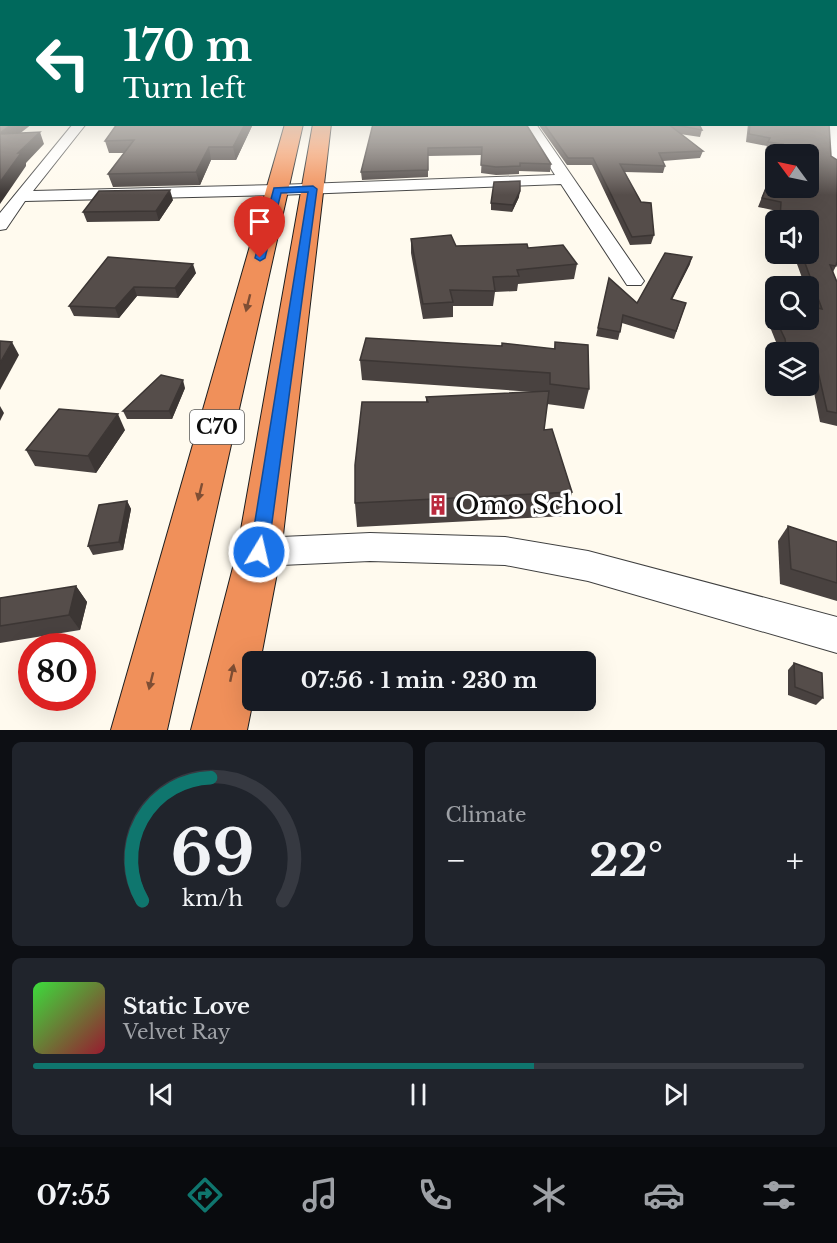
<!DOCTYPE html>
<meta charset="utf-8">
<style>
:root{--surface:#171b24;--page:#20242c;--text:#f1f3f6;--muted:#9ea1a6;--line:#363941;--accent:#0f766e}
body{margin:0;font-family:"Libre Baskerville",serif;background:var(--page);color:var(--text);height:100vh;display:flex;flex-direction:column;font-size:22px;white-space:nowrap}
*{box-sizing:border-box;margin:0}
p{font-size:20px;color:var(--muted)}
.icon{flex:none;width:33px;height:33px;fill:none;stroke:currentColor;stroke-width:2;stroke-linecap:round;stroke-linejoin:round}
.map{position:relative;height:730px;overflow:hidden}
.sheet{display:flex;flex-direction:column;gap:12px;padding:12px;background:#0d0f14;flex:1}
.sheet>*{flex:none}
.banner{position:absolute;left:0px;top:0px;width:837px;height:126px;box-shadow:0 6px 24px #0002;background:#00695c;color:#fff;overflow:hidden}
.needle{width:39px;rotate:303deg}
.fabs{position:absolute;left:765px;top:144px;display:grid;gap:12px}
.fabs a{display:grid;place-items:center;width:54px;height:54px;border-radius:9px;background:var(--surface);box-shadow:0 6px 24px #0002;font-size:30px}
.speed{position:absolute;left:18px;top:633px;display:flex;gap:12px;font-size:30px;font-weight:700;text-align:center}
.speed>*{display:grid;place-content:center;width:78px;height:78px;border-radius:50%;background:var(--surface);box-shadow:0 6px 24px #0002;line-height:1}
.speed .limit{border:9px solid #d22;background:#fff;color:#111}
.pin{position:absolute;display:grid;place-items:center;width:51px;height:51px;color:#fff;margin:-62px -26px;border-radius:50% 50% 50% 0;rotate:-45deg;box-shadow:0 0 6px #0007}
.pin .icon{rotate:45deg}
.me{position:absolute;width:66px;margin:-33px;rotate:9deg;stroke-linejoin:round;filter:drop-shadow(0 0 4px #0008)}
.turn{display:flex;align-items:center;gap:21px;height:126px;padding:0 24px;font-size:27px}
.turn .icon{width:78px;height:78px;stroke-width:2.5}
.turn b{display:block;font-size:42px;line-height:51px}
.big{font-size:45px;font-weight:700;line-height:1.1}
.sheet .tile{flex:1;display:flex;flex-direction:column;justify-content:center;gap:9px;min-width:0;padding:0 21px;border-radius:9px;background:var(--page)}
.sheet .dial{align-items:center;gap:0}
.dial svg{height:156px;overflow:visible;fill:none;stroke:var(--line);stroke-width:7;stroke-linecap:round;text-anchor:middle}
.dial text{fill:var(--text);stroke:none}
.song{display:flex;align-items:center;gap:18px}
.cover{width:72px;height:72px;border-radius:9px;background:linear-gradient(135deg,hsl(120 70% 55%),hsl(350 70% 35%))}
.played{height:6px;border-radius:3px;background:linear-gradient(90deg,var(--accent) 65%,var(--line) 65%)}
.keys{display:flex;justify-content:space-around;direction:ltr}
.heat{display:flex;justify-content:space-between;align-items:center;font-size:33px;direction:ltr}
.sheet .tiles{flex:1;display:grid;gap:12px;grid-template-columns:1fr 1fr}
.tile:last-child{grid-column:span 2}
.trip{position:absolute;left:242px;top:651px;width:354px;height:60px;border-radius:9px;background:var(--surface);box-shadow:0 6px 24px #0002;font-weight:700;line-height:60px;text-align:center}
.menu{display:flex;height:96px;justify-content:space-around;align-items:center;background:#090b0e;color:var(--muted)}
.menu .icon{width:42px;height:42px}
.menu .selected{color:var(--accent)}
.menu b{font-size:27px;color:var(--text)}
.map>svg:first-child{display:block}
.lines{fill:none;stroke-linecap:round;stroke-linejoin:round}
.street-casing{stroke:#404040;stroke-width:2}
.highway-casing{stroke:#1e1e1e;stroke-width:2}
.street{fill:#fff;fill-rule:evenodd}
.highway{fill:#f0905a;fill-rule:evenodd}
.wall{fill:#494240}
.shaded-wall{fill:#3c3634}
.building{fill:#554d4a;stroke:#3c3634;stroke-width:1.5}
.oneway{fill:#7e4e34}
.route{fill:#1a73e8;stroke:#114b97;stroke-width:1.5}
.labels{text-anchor:middle;dominant-baseline:central;stroke-width:6;stroke-linejoin:round;paint-order:stroke}
.shield{fill:#fff;stroke:#565656;stroke-width:1.5}
.shield-label{font-size:20px;font-weight:bold;fill:#0d0d0d}
.near-poi-label{font-size:26px;fill:#0d0d0d;stroke:#fff;text-anchor:start}
</style>
<div class="map">
<svg width="837" height="730" viewBox="0 0 837 730">
<rect width="100%" height="100%" fill="#fffaee"/>
<g class="lines">
<!-- street casing -->
<g class="street-casing">
<g id="street">
<polygon points="836,121 837,121 837,168 830,164 828,124 836,124"/>
<polygon points="73,124 86,124 33,191 277,185 555,175 523,124 536,124 644,281 641,285 627,285 561,184 277,195 25,201 6,229 0,230 0,213"/>
<polygon points="370,533 505,537 588,551 837,617 837,653 588,581 505,565 370,561 259,566 247,562 243,552 247,542 259,538"/>
</g>
</g>
<!-- highway casing -->
<g class="highway-casing">
<g id="highway">
<polygon points="285,124 303,124 167,730 111,730"/>
<polygon points="313,124 331,124 281,552 260,662 252,662 253,700 247,730 191,730 237,552"/>
</g>
</g>
<!-- street -->
<use href="#street" class="street"/>
<!-- highway -->
<use href="#highway" class="highway"/>
</g>
<!-- wall -->
<g class="wall">
<polygon points="117,124 253,124 236,160 211,160 200,185 113,187 108,174 124,153 109,153 105,141"/>
<polygon points="369,124 526,124 551,164 550,172 519,171 519,174 496,175 481,173 482,155 428,156 428,177 362,180 361,172 373,126 369,126"/>
<polygon points="538,124 699,124 702,130 700,137 680,134 703,151 700,158 663,161 665,166 663,173 625,172 654,235 651,244 630,245 592,165 567,165"/>
<polygon points="748,124 829,124 836,266 833,272 837,282 837,426 820,422 811,378 808,377 808,352 780,352 770,327 775,316 776,320 808,320 812,307 808,296 808,286 805,286 797,264 775,260 776,254 808,254 808,220 777,220 777,211 758,207 780,152 765,150 767,146 746,142"/>
<polygon points="519,197 512,212 491,210 491,203"/>
<polygon points="173,200 159,221 87,222 83,212"/>
<polygon points="411,239 456,246 528,248 577,264 574,279 518,284 517,291 495,292 493,306 453,306 453,317 423,319 411,253"/>
<polygon points="108,257 196,273 178,298 137,296 119,318 74,316 69,306"/>
<polygon points="690,264 672,300 686,303 674,339 622,323 618,340 596,336 609,278 637,303"/>
<polygon points="555,342 589,389 584,409 547,404 544,430 572,492 566,516 357,527 355,503 426,402 426,397 534,392 362,380 360,360 502,346 554,349"/>
<polygon points="185,388 172,419 127,419 123,411"/>
<polygon points="125,430 96,473 35,466 26,450"/>
<polygon points="127,501 131,509 123,550 93,555 88,546"/>
<polygon points="788,526 837,542 837,601 780,584 778,541"/>
<polygon points="76,586 87,602 80,630 0,643 0,598"/>
<polygon points="794,663 823,698 816,705 788,695 788,670"/>
</g>
<!-- shaded-wall -->
<g class="shaded-wall">
<polygon points="12,124 32,124 4,146 0,138 0,133"/>
<polygon points="245,124 253,124 236,160 233,147"/>
<polygon points="40,132 44,144 26,163 26,166 0,204 0,182 18,153"/>
<polygon points="209,147 211,160 200,185 196,172"/>
<polygon points="170,190 173,200 159,221 156,211"/>
<polygon points="520,191 519,197 512,212 513,205"/>
<polygon points="692,257 690,264 668,307 671,299"/>
<polygon points="193,264 196,273 178,298 175,288"/>
<polygon points="134,287 137,296 119,318 115,308"/>
<polygon points="12,342 19,355 0,390 0,363"/>
<polygon points="183,380 185,388 172,419 169,411"/>
<polygon points="0,406 4,413 0,421"/>
<polygon points="118,414 125,430 96,473 88,456"/>
<polygon points="127,501 131,509 123,550 119,542"/>
<polygon points="76,586 87,602 80,630 69,615"/>
</g>
<!-- building -->
<g class="building">
<polygon points="0,93 2,93 2,124 12,124 0,133"/>
<polygon points="117,124 245,124 233,147 209,147 196,172 108,174 134,140 105,141"/>
<polygon points="373,124 526,124 551,164 520,163 520,166 496,167 481,165 482,147 428,148 428,170 361,172"/>
<polygon points="544,124 668,124 703,151 659,153 665,166 620,164 641,202 651,203 654,235 632,237 593,158 568,158"/>
<polygon points="670,124 699,124 702,130"/>
<polygon points="750,124 829,124 831,156 837,160 837,261 836,266 830,265 837,282 837,413 827,411 817,367 808,365 808,352 787,352 785,339 776,320 808,320 808,306 822,309 802,255 796,254 808,254 808,220 780,220 781,202 762,198 776,163 776,188 808,188 808,154 779,154 783,144 768,142 770,138 749,134"/>
<polygon points="40,132 18,153 21,153 0,182 0,134"/>
<polygon points="520,181 520,191 513,205 491,203 494,182"/>
<polygon points="170,190 156,211 83,212 99,191"/>
<polygon points="451,235 456,246 527,244 528,248 563,245 577,264 517,270 519,276 493,277 495,291 450,290 453,302 423,304 411,239"/>
<polygon points="665,253 692,257 671,299 686,303 676,331 623,315 620,332 598,328 609,278 637,303"/>
<polygon points="108,257 193,264 175,288 134,287 115,308 69,306"/>
<polygon points="366,338 502,346 502,343 555,349 555,342 588,345 589,389 550,384 550,373 360,360"/>
<polygon points="0,341 12,342 0,363"/>
<polygon points="161,375 183,380 169,411 123,411"/>
<polygon points="549,391 544,430 552,429 572,492 355,503 355,465 362,402 428,402 426,397"/>
<polygon points="59,409 118,414 88,456 26,450"/>
<polygon points="127,501 119,542 88,546 99,505"/>
<polygon points="788,526 837,542 837,583 791,569"/>
<polygon points="76,586 69,615 0,626 0,598"/>
<polygon points="794,663 822,673 823,698 795,687"/>
</g>
<!-- one-way arrows -->
<defs><path id="oneway-solid" d="M-6-.8H1V-3.2L6.5 0L1 3.2V.8H-6Z" transform="scale(1.5)"/></defs>
<g class="oneway">
<use href="#oneway-solid" transform="translate(248 303) rotate(104)"/>
<use href="#oneway-solid" transform="translate(200 492) rotate(104)"/>
<use href="#oneway-solid" transform="translate(232 673) rotate(-78)"/>
<use href="#oneway-solid" transform="translate(151 681) rotate(104)"/>
</g>
<!-- sky -->
<linearGradient id="sky" x2="0" y2="1"><stop stop-color="#93c6ed"/><stop offset="0.48" stop-color="#fffdf7"/><stop offset="1" stop-color="#fffdf7" stop-opacity="0"/></linearGradient>
<rect width="837" height="195" fill="url(#sky)"/>
<!-- route -->
<polygon class="route" points="313,186 317,189 268,552 265,557 259,560 252,557 250,552 308,192 281,193 265,258 260,261 255,258 274,188"/>
<!-- icons -->
<defs>
<g id="building-bare" transform="scale(1.62)"><path d="M-4-6H4V6H1V3H-1V6H-4ZM-2.5-4.3h1.7v1.8h-1.7ZM.8-4.3h1.7v1.8H.8ZM-2.5-1h1.7V.8h-1.7ZM.8-1h1.7V.8H.8Z" fill="#ba293d" stroke="#fff" stroke-width="2.5" paint-order="stroke"/></g>
</defs>
<g fill-rule="evenodd">
<use href="#building-bare" x="438" y="505"/>
</g>
<g class="labels">
<!-- shield labels -->
<rect class="shield" x="190" y="410" width="54" height="34" rx="4.5"/>
<g class="shield-label">
<text x="217" y="427">C70</text>
</g>
<!-- near-poi labels -->
<g class="near-poi-label">
<text x="455" y="505">Omo School</text>
</g>
</g>
</svg>
<div class="fabs">
<a><svg class="needle" viewBox="-14 -14 28 28"><path d="M0-13l5 13h-10z" fill="#e53935"/><path d="M0 13l5-13h-10z" fill="#9ea1a6"/></svg></a>
<a><svg class="icon" aria-label="sound" viewBox="0 0 24 24"><path d="M4 9h4l5-4v14l-5-4H4zM17 9q2 3 0 6"/></svg></a>
<a><svg class="icon" aria-label="search" viewBox="0 0 24 24"><circle cx="10" cy="10" r="6"/><path d="M15 15l6 6"/></svg></a>
<a><svg class="icon" aria-label="layers" viewBox="0 0 24 24"><path d="M12 4l9 5-9 5-9-5zM3 14l9 5 9-5"/></svg></a>
</div>
<div class="speed"><div class="limit">80</div></div>
<div class="pin" style="left:260px;top:258px;background:#d93025"><svg class="icon" aria-label="arrive" viewBox="0 0 24 24"><path d="M6 21V4h12l-3 4 3 4H6"/></svg></div>
<svg class="me" style="left:259px;top:552px" viewBox="-20 -20 40 40"><circle r="17" fill="#1a73e8" stroke="#fff" stroke-width="3"/><path d="M0-11L8 9 0 5-8 9z" fill="#fff"/></svg>
<div class="trip">07:56 · 1 min · 230 m</div>
<div class="banner">
<div class="turn"><svg class="icon" aria-label="left" viewBox="0 0 24 24"><path d="M17 20v-9H6M10 6l-5 5 5 5"/></svg><div><b>170 m</b>Turn left</div></div>
</div>
</div>
<section class="sheet">
<div class="tiles">
<div class="tile dial"><svg viewBox="0 0 100 80">
<path d="M14 69A42 42 0 1 1 86 69"/>
<path d="M14 69A42 42 0 0 1 49 6" stroke="#0f766e"/>
<text x="50" y="56" font-size="32" font-weight="700">69</text>
<text x="50" y="72" font-size="11">km/h</text>
</svg></div>
<div class="tile"><p>Climate</p>
<div class="heat"><a>−</a><b class="big">22°</b><a>+</a></div>
</div>
<div class="tile">
<div class="song"><i class="cover"></i><div><b>Static Love</b><p>Velvet Ray</p></div></div>
<div class="played"></div>
<div class="keys"><svg class="icon" aria-label="previous" viewBox="0 0 24 24"><path d="M18 5L8 12l10 7zM5 5v14"/></svg><svg class="icon" aria-label="pause" viewBox="0 0 24 24"><path d="M8 5v14M16 5v14"/></svg><svg class="icon" aria-label="next" viewBox="0 0 24 24"><path d="M6 5l10 7-10 7zM19 5v14"/></svg></div>
</div>
</div>
</section>
<nav class="menu">
<b>07:55</b>
<svg class="icon selected" aria-label="directions" viewBox="0 0 24 24"><path d="M12 3l9 9-9 9-9-9zM9 14v-3h6M13 9l2 2-2 2"/></svg>
<svg class="icon" aria-label="music" viewBox="0 0 24 24"><path d="M9 18V5l10-2v13"/><circle cx="6" cy="18" r="3"/><circle cx="16" cy="16" r="3"/></svg>
<svg class="icon" aria-label="phone" viewBox="0 0 24 24"><path d="M5 4h4l2 5-3 2q2 4 5 5l2-3 5 2v4C11 20 4 13 5 4z"/></svg>
<svg class="icon" aria-label="climate" viewBox="0 0 24 24"><path d="M12 3v18M4 7l16 10M4 17L20 7"/></svg>
<svg class="icon" aria-label="car" viewBox="0 0 24 24"><path d="M5 17H2v-5l4-1 3-4h7l3 4 3 1v5h-3M9 17h6M6 11h13"/><circle cx="7" cy="17" r="2"/><circle cx="17" cy="17" r="2"/></svg>
<svg class="icon" aria-label="filters" viewBox="0 0 24 24"><path d="M4 7h16M4 17h16"/><circle cx="9" cy="7" r="2"/><circle cx="15" cy="17" r="2"/></svg>
</nav>
